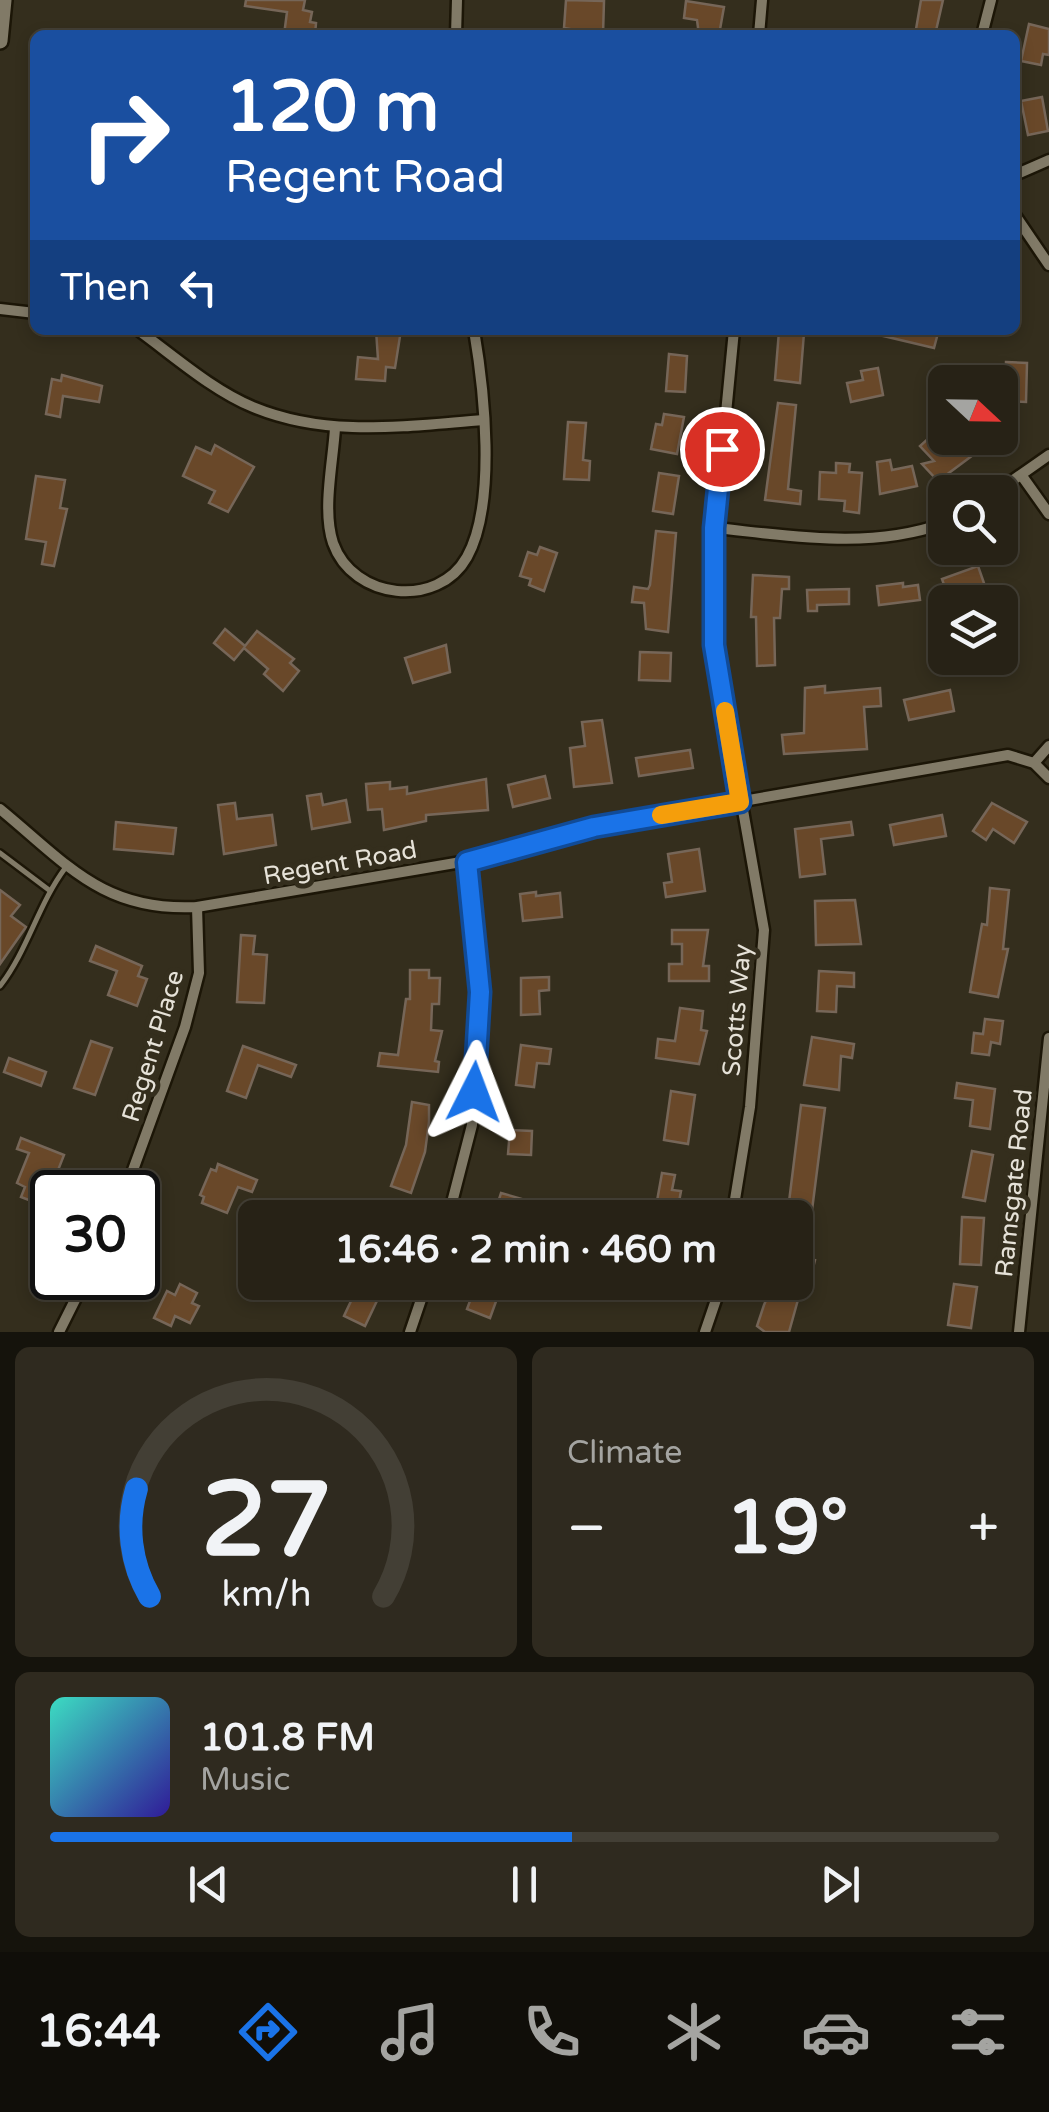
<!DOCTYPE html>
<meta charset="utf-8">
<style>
:root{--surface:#272216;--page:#2f2a1f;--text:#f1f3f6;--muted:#a4a4a1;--line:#433f35;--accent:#1a73e8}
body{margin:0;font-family:"Varela Round",sans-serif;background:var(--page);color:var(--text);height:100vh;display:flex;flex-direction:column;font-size:38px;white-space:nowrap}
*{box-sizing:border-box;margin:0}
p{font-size:32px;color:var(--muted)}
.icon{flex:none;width:55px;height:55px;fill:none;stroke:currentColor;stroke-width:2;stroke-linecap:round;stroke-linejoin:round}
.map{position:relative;height:1332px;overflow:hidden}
.side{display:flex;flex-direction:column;gap:15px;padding:15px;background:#15130c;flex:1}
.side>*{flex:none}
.banner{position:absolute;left:30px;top:30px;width:990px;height:305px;border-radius:15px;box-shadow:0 5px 15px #0003,0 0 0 2px var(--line);background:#1a4fa0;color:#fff;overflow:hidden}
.needle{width:65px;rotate:112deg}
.tools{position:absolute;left:928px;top:365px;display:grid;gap:20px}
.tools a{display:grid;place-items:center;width:90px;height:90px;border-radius:15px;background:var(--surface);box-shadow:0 5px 15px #0003,0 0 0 2px var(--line);font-size:50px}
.speed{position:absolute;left:30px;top:1170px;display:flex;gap:20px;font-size:50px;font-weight:700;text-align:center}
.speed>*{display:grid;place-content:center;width:130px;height:130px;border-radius:50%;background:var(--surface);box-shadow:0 5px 15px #0003,0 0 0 2px var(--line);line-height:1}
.speed .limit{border:5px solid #111;border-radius:15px;background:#fff;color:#111}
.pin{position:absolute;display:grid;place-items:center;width:85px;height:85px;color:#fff;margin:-42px;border:5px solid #fff;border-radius:50%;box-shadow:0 2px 10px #0007}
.me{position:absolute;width:110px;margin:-55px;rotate:3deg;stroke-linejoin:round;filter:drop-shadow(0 0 8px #0008)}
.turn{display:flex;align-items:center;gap:35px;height:210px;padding:0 30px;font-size:45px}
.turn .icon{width:130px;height:130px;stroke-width:2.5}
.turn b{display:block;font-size:70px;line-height:85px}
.then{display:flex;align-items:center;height:95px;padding:0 30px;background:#0003;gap:20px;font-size:38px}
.big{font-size:75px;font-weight:700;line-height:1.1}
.side .widget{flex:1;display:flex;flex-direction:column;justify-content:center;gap:15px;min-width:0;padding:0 35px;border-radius:15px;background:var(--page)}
.side .dial{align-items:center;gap:0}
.dial svg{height:260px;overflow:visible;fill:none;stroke:var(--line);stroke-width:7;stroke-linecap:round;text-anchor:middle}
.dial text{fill:var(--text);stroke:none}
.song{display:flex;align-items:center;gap:30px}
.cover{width:120px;height:120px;border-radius:15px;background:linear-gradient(135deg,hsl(170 70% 55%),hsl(250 70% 35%))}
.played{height:10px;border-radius:5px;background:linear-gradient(90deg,var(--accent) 55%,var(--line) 55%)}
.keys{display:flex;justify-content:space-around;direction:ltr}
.heat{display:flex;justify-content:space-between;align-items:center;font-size:55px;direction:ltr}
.side .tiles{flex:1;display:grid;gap:15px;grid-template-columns:1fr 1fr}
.widget:last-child{grid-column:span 2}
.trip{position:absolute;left:238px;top:1200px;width:575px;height:100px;border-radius:15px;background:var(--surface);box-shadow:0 5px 15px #0003,0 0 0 2px var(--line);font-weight:700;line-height:100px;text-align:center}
.dock{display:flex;height:160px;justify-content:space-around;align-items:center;background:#100e09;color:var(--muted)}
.dock .icon{width:70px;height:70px}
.dock .active{color:var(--accent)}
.dock b{font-size:45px;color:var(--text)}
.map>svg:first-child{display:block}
.building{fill:#694829;stroke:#766658;stroke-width:2.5}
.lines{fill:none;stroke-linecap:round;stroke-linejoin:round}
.lane-casing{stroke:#1c1607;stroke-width:10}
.street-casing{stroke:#1c1607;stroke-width:15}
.secondary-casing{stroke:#1c1607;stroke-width:20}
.lane{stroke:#817a67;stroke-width:5}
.street{stroke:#817a67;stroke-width:10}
.secondary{stroke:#817a67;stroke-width:15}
.route-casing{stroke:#114b97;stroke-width:25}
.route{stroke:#1a73e8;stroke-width:18}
.slow{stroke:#f59e0b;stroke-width:18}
.labels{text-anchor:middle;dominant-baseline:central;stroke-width:10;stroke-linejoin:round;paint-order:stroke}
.street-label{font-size:25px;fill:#e6e2d8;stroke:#342e1d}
</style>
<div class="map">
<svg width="1049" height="1332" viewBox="0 0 1049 1332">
<rect width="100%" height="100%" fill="#342e1d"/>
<!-- building -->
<g class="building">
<polygon points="246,0 305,0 303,10 312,12 310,22 316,23 315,35 284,35 287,12 245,6"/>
<polygon points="566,0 604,1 603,35 564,28"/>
<polygon points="921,0 943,0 935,35 915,35"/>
<polygon points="686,1 724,7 719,35 699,35 697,20 684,18"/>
<polygon points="1029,24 1049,29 1049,55 1043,54 1041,65 1021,61"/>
<polygon points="1042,97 1048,131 1028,135 1021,101"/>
<polygon points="376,330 401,330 395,368 386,367 385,381 356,379 358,357 378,359"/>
<polygon points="876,330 924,330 938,333 934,348 875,334"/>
<polygon points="779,331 804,333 800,383 775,380"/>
<polygon points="669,354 687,356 685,392 666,391"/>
<polygon points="1006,362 1027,363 1026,402 1005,401"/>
<polygon points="878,368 883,395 851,402 847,383 863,380 861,371"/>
<polygon points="62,375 102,386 99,402 63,396 60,417 46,414 52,379 61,381"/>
<polygon points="778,403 796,405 788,489 801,491 800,504 765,500"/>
<polygon points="664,414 684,417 677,454 651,449 656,424 662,425"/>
<polygon points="568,422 586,423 583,460 590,461 589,480 564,479"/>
<polygon points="931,436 938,445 946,438 996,438 938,481 922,464 934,461 920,446"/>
<polygon points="215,445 254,467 228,512 209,503 215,491 183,476 196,447 211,454"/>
<polygon points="890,460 892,470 912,466 917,486 880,494 877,462"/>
<polygon points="836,463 850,464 849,472 862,473 859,513 844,511 845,501 819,499 820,472 836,473"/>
<polygon points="659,473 679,476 673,514 653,511"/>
<polygon points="36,476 65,480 60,508 67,509 54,566 42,564 46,542 26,539"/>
<polygon points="656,531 676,533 668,632 646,629 644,603 632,602 634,587 648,589 650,585"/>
<polygon points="540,547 557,553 544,591 529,585 531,579 520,576 528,552 537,555"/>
<polygon points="978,566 985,586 965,593 968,602 950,602 942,579"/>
<polygon points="753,575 789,577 789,589 782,589 780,618 774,618 775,665 757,666 756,617 751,617"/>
<polygon points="903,583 903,587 918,585 920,600 879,605 877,586"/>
<polygon points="849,589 849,604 817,605 817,611 808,611 807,590"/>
<polygon points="225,629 245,646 257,631 294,659 290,663 299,671 283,691 264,674 268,669 244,648 234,660 214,643"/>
<polygon points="446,645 450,672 413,683 405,658"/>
<polygon points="640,652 671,653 670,681 639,680"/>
<polygon points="825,686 825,693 880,688 881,706 864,707 867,749 784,754 782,735 804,733 805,688"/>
<polygon points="950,690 954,711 909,720 904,700"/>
<polygon points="602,720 612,783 574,787 570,748 585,746 582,722"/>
<polygon points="690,750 693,768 639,776 636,758"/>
<polygon points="545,776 550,798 513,807 508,785"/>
<polygon points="486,779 488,810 426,815 426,821 384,830 382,809 368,810 366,784 390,782 390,789 407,787 407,794"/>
<polygon points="321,794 323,805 346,800 350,822 312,829 307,796"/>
<polygon points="235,803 237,819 272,815 276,845 224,854 218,805"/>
<polygon points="992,803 1027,822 1014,843 993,829 986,840 973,831"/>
<polygon points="942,815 946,836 894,845 890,825"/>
<polygon points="116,822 176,828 173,854 114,849"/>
<polygon points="851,822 853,835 821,839 825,874 800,877 795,829"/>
<polygon points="699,849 705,891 666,897 664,883 672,882 668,854"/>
<polygon points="990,888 1009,890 1003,949 1008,949 998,997 970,992 982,924 987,925"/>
<polygon points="0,890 20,905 11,916 26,927 0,964"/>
<polygon points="536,892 536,896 560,893 562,917 523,921 520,894"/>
<polygon points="855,900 861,944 816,945 815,901"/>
<polygon points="672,930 708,930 703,966 709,966 709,981 669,981 669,964 682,964 682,944 672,944"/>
<polygon points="241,935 255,936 253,954 267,955 264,1003 237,1002"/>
<polygon points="96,946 142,966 138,976 147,979 137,1006 108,995 117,971 90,961"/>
<polygon points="410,970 429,970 429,978 440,978 439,1004 432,1004 431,1030 442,1031 435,1061 439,1062 438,1072 378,1066 380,1053 398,1055 406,999 410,999"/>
<polygon points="819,971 854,973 854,987 837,986 836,1012 817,1011"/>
<polygon points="549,977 549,990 539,991 540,1014 521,1015 521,978"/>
<polygon points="680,1008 703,1011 701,1030 707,1031 699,1064 656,1058 658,1039 675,1041"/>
<polygon points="985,1019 1003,1021 1000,1044 991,1042 989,1055 972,1053 974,1033 983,1034"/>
<polygon points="812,1037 854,1044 852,1058 841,1056 839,1090 804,1085"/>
<polygon points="91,1041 112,1048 95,1095 74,1088"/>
<polygon points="521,1045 551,1049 549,1064 537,1063 534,1087 516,1085"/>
<polygon points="243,1046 296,1065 291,1077 258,1065 246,1098 227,1091"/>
<polygon points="9,1058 46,1072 41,1086 4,1072"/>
<polygon points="957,1083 995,1089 990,1129 970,1126 973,1100 955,1098"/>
<polygon points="671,1091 695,1095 688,1144 664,1140"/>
<polygon points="412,1102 429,1105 429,1122 425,1152 411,1193 391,1186 406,1145"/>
<polygon points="801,1105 825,1108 810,1226 787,1218"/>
<polygon points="510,1130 532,1131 531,1155 508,1154"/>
<polygon points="21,1138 64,1155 44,1206 21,1197 25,1187 17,1183 29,1153 17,1149"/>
<polygon points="972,1151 993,1155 985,1201 963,1197"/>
<polygon points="218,1164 257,1180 252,1192 238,1187 227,1213 202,1203 204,1197 200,1195 211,1169 216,1171"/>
<polygon points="662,1173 675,1175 672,1190 681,1191 676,1218 654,1218"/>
<polygon points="501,1193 536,1203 532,1215 518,1211 516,1218 493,1218"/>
<polygon points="962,1217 984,1218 981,1265 960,1264"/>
<polygon points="795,1254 815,1260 812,1272 806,1271 789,1332 765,1332 757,1326 764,1305 774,1282 795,1282"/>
<polygon points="360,1282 384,1286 365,1326 344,1316"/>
<polygon points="477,1282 503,1282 490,1318 467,1309"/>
<polygon points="180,1284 197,1293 192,1303 199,1306 190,1323 175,1316 171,1326 154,1318 167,1291 175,1295"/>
<polygon points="954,1284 977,1287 971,1328 948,1325"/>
</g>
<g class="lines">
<!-- lane casing -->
<g class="lane-casing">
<g id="lane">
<polyline points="0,853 49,890"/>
<path d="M0 986C28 950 38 904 66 867"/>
</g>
</g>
<!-- street casing -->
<g class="street-casing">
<g id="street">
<polyline points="456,35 457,0"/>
<polyline points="759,35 762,0"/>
<polyline points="982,35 991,0"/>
<polyline points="1015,175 1049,160"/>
<polyline points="1015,215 1049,265"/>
<polyline points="0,309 35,313"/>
<path d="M138 330C174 356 212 390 253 407 328 438 405 426 483 420"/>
<path d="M335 428C333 463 322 510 333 543 353 600 438 609 467 557 497 503 484 389 474 330"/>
<polyline points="1022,476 1049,514"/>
<polyline points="996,492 1049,455"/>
<path d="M715 528C793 536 869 550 945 523"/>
<polyline points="1034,763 1049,746"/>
<path d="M0 809C67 864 103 912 197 907L467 861 593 827 1008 755 1034 763 1049 778"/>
<polyline points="125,1192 185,1027 199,973 197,907"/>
<polyline points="448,1218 472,1125 480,993 467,861"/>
<polyline points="732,1218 750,1107 764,930 714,645 715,528 734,330"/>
<polyline points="59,1332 86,1278"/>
<polyline points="410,1332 427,1282"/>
<polyline points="705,1332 722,1282"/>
<polyline points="1019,1332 1049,1038"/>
</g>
</g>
<!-- secondary casing -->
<g class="secondary-casing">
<polyline id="secondary" points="0,41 4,0"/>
</g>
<!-- lane -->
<use href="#lane" class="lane"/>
<!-- street -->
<use href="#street" class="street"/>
<!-- secondary -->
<use href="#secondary" class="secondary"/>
</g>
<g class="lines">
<!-- route casing -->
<g class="route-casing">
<polyline id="route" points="474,1092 480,992 467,862 594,827 740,802 714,645 714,528 722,449"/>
</g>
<!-- route -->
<use href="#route" class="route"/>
<!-- slow -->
<polyline class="slow" points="661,815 740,802 725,711"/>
</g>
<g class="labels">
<!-- street labels -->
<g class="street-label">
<text transform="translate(340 863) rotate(-10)">Regent Road</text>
<text transform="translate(737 1010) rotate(-85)">Scotts Way</text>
<text transform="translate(153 1046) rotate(-73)">Regent Place</text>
<text transform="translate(1014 1183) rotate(-84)">Ramsgate Road</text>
</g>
</g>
</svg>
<div class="tools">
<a><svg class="needle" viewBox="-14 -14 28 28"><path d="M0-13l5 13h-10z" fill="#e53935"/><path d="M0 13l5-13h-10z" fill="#a4a4a1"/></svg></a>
<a><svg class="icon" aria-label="search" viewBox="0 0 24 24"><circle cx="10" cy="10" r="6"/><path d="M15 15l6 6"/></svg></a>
<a><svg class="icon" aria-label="layers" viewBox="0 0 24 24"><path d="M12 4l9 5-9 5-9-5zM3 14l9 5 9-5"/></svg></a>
</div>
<div class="speed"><div class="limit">30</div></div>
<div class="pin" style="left:722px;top:449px;background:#d93025"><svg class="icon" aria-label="arrive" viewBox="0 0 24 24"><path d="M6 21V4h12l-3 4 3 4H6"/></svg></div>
<svg class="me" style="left:474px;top:1092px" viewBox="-20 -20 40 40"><path d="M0-17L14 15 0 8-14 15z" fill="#1a73e8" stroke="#fff" stroke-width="4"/></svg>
<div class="trip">16:46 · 2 min · 460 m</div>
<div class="banner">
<div class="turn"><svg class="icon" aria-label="right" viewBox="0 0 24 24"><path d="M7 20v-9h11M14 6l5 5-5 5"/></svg><div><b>120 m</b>Regent Road</div></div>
<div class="then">Then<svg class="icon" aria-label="left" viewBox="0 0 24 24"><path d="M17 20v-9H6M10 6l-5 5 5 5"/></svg></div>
</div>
</div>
<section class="side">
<div class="tiles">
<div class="widget dial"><svg viewBox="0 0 100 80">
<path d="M14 69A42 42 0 1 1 86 69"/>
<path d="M14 69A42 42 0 0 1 10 36" stroke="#1a73e8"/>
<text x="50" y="56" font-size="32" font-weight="700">27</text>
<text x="50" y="72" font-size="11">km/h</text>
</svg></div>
<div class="widget"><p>Climate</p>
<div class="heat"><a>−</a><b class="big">19°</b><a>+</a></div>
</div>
<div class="widget">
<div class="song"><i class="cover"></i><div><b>101.8 FM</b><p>Music</p></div></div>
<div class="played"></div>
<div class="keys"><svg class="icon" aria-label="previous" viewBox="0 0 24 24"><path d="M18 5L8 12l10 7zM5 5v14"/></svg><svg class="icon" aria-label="pause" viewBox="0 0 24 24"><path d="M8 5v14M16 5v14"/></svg><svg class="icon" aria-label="next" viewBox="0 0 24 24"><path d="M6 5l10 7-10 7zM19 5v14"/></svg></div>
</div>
</div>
</section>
<nav class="dock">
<b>16:44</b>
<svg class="icon active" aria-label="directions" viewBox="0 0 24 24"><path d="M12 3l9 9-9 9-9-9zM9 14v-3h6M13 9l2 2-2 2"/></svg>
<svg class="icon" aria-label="music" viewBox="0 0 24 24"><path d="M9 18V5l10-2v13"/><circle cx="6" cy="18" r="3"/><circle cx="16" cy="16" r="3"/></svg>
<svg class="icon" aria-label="phone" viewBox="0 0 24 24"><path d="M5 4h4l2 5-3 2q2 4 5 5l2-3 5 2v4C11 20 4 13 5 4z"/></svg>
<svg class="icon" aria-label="climate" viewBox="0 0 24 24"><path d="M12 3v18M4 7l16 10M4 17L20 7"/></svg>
<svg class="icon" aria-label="car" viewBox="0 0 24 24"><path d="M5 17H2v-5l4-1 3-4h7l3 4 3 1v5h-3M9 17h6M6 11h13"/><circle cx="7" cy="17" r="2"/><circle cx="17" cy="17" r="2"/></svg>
<svg class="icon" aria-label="filters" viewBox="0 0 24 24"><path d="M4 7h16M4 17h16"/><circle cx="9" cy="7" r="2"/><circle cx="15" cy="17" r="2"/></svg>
</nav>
